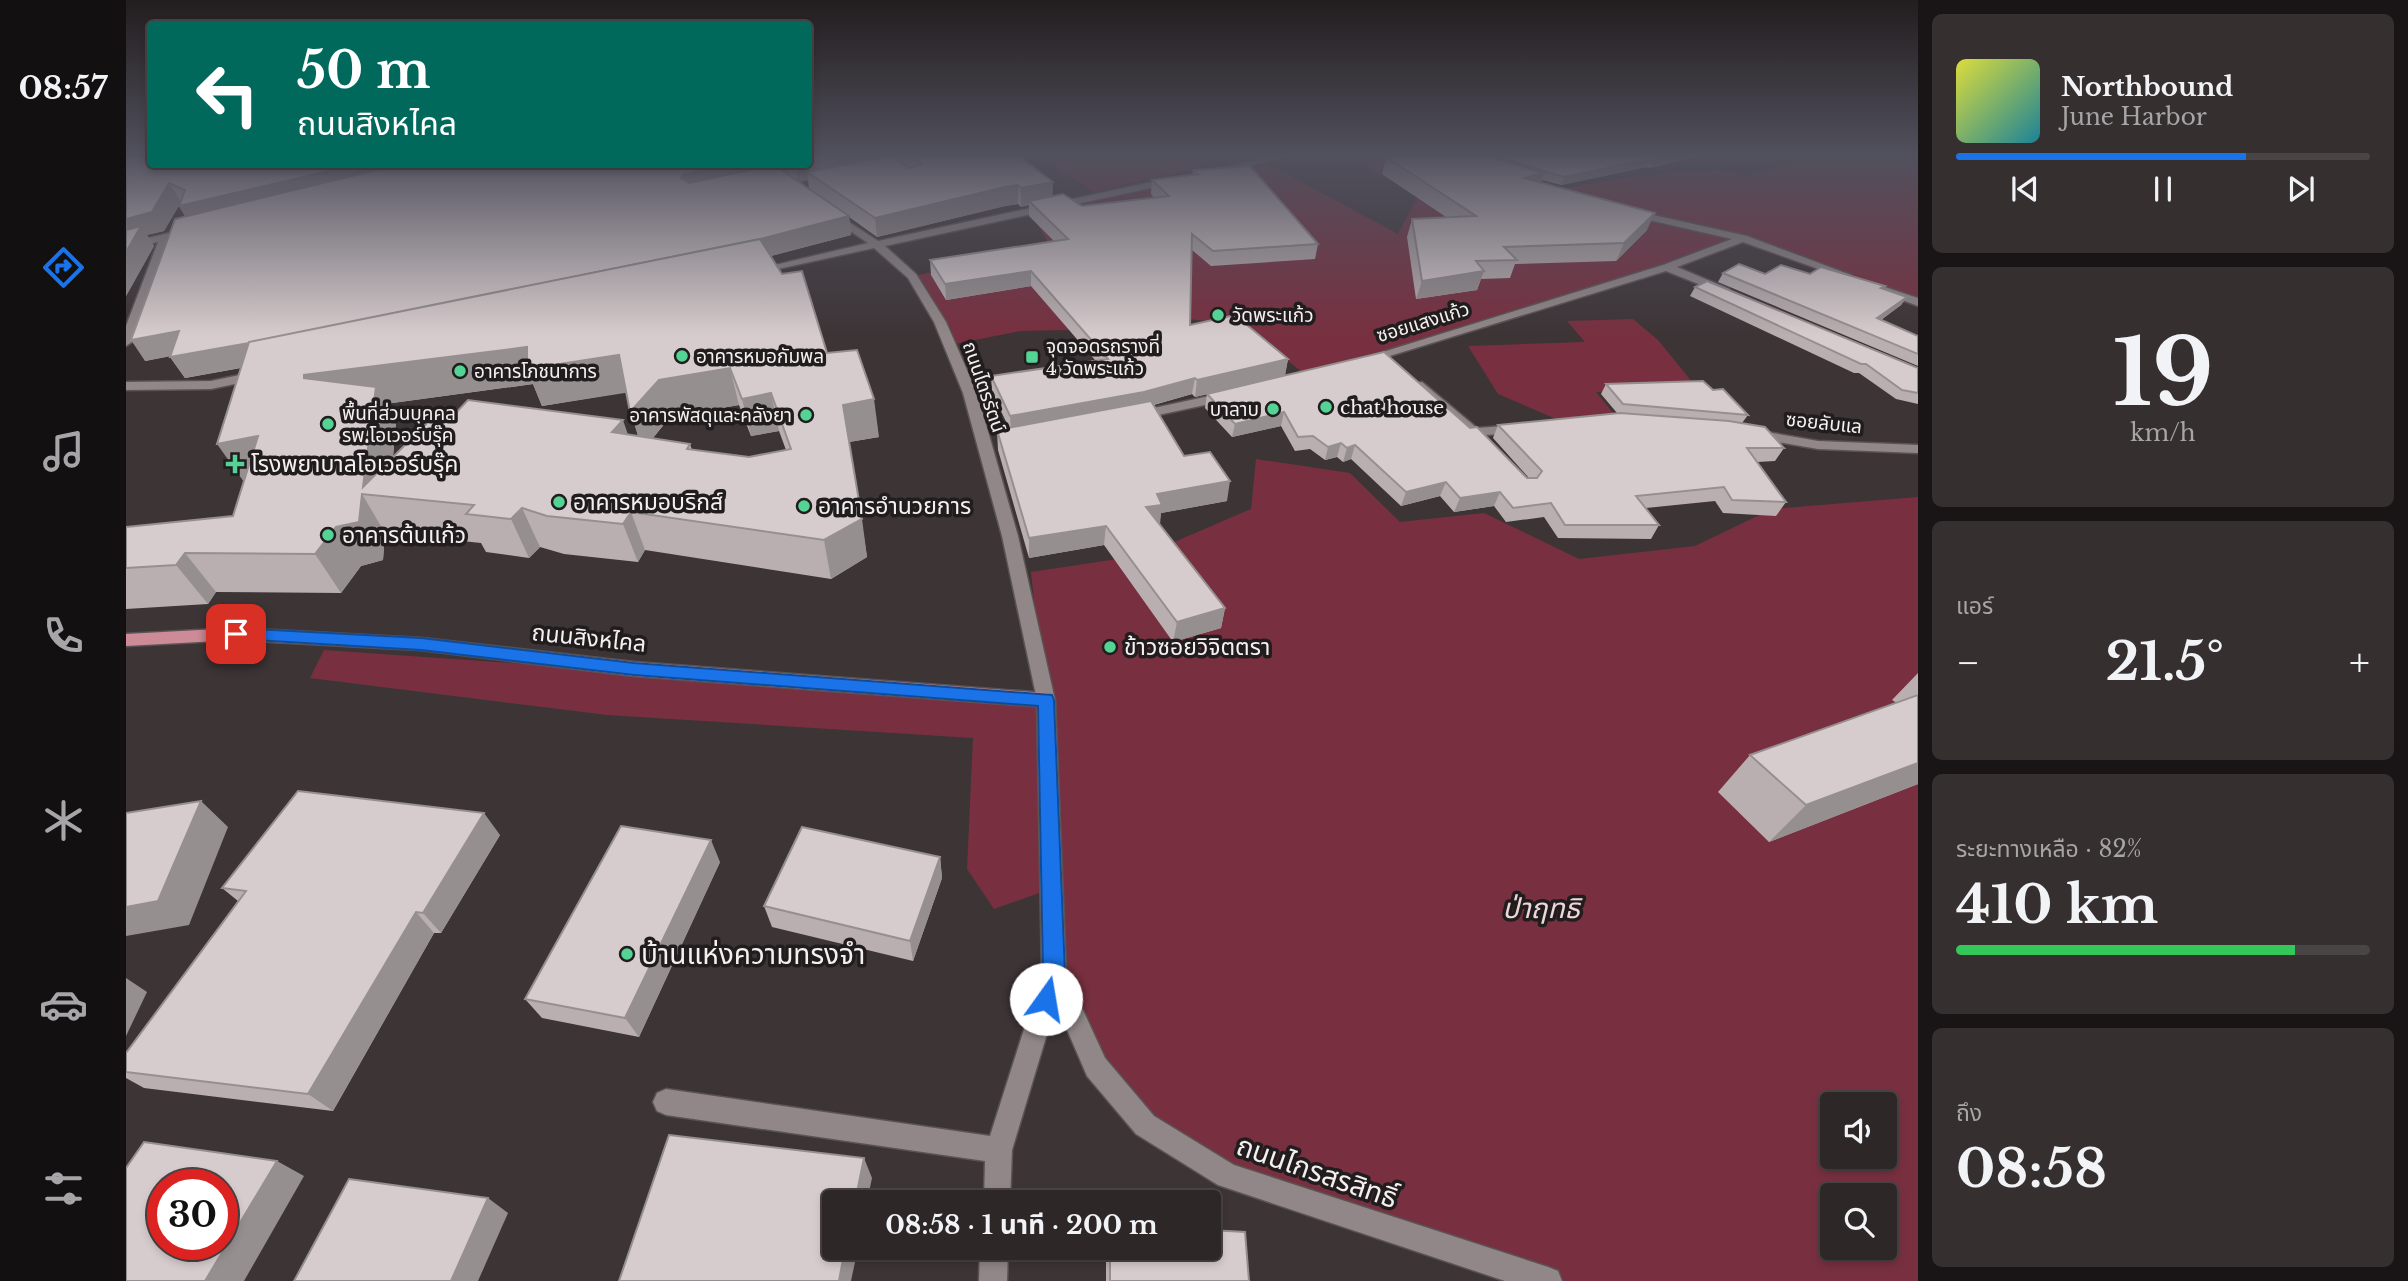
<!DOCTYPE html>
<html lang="th">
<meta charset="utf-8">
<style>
:root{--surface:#2e2728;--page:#362f30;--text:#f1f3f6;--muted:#a7a5a8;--line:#494445;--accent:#1a73e8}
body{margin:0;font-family:"Libre Baskerville","Noto Sans Thai",serif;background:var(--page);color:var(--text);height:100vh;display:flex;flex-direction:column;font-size:26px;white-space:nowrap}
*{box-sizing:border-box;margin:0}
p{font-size:23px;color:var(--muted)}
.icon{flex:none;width:38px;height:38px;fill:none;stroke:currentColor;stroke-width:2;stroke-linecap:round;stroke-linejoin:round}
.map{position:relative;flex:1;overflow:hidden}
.side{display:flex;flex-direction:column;gap:14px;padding:14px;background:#191516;width:490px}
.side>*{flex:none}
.hud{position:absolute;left:21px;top:21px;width:665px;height:147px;border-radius:7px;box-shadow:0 4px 10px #0003,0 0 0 2px var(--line);background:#00695c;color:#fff;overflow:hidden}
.buttons{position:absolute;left:1694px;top:1092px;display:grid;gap:14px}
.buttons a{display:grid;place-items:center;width:77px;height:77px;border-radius:7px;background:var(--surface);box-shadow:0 4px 10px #0003,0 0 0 2px var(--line);font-size:35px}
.speed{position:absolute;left:21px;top:1169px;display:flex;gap:14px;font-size:35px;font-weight:700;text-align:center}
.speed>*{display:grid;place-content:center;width:91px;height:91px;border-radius:50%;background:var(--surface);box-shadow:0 4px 10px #0003,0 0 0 2px var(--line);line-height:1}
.speed .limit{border:10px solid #d22;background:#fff;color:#111}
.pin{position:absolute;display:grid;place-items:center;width:60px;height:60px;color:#fff;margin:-30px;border-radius:14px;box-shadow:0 4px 10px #0006}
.me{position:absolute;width:77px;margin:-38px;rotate:13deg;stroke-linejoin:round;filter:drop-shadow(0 0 5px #0008)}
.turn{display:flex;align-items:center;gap:24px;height:147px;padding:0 35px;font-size:32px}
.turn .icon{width:91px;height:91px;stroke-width:2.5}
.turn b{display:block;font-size:49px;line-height:60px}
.big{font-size:52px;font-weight:700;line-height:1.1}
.side .widget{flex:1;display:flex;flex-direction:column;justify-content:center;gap:10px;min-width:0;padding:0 24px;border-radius:10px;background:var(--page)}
.side .dial{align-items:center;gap:0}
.dial b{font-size:91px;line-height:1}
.song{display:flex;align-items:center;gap:21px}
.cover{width:84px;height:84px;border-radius:10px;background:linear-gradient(135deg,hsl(60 70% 55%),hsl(190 70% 35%))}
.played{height:7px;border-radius:4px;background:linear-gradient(90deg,var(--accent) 70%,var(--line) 70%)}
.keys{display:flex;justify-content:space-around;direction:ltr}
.heat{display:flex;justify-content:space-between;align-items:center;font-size:38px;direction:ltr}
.charge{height:10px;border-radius:5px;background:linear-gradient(90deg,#34c759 82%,var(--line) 0)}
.trip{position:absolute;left:696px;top:1190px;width:399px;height:70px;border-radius:7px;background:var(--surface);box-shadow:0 4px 10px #0003,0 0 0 2px var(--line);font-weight:700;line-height:70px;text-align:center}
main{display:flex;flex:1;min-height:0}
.menu{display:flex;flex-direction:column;width:126px;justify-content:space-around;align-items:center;background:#121010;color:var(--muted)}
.menu .icon{width:49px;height:49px}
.menu .current{color:var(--accent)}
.menu b{font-size:32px;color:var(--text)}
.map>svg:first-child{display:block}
.green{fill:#783040;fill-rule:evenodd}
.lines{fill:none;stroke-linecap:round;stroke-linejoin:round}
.minor-casing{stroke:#5a5354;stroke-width:3}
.major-casing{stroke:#5a5354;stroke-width:3}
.minor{fill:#918788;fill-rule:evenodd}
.major{fill:#cc8b97;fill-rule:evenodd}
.wall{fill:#b9afb0;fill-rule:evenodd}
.shaded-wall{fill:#968f90}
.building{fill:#d7cccd;stroke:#968f90;stroke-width:2;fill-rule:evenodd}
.route{fill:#1a73e8;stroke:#114b97;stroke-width:2}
.poi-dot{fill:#54d395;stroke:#211d1e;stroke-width:2.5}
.labels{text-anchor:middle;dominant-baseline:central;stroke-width:7;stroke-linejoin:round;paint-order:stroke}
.far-poi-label{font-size:19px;fill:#f5eff0;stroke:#211d1e;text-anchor:start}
.far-street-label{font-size:19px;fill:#f5eff0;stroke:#211d1e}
.poi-label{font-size:23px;fill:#f5eff0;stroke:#211d1e;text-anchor:start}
.street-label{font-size:23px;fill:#f5eff0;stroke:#211d1e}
.near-park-label{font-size:28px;font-style:italic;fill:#efd6d9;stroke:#211d1e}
.near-poi-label{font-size:28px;fill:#f5eff0;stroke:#211d1e;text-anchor:start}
.near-street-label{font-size:28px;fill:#f5eff0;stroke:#211d1e}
</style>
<main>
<nav class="menu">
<b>08:57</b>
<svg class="icon current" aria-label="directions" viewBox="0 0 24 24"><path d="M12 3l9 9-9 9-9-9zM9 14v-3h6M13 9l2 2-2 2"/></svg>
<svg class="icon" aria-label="music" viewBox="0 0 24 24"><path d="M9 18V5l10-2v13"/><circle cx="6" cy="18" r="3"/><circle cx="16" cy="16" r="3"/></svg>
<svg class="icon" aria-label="phone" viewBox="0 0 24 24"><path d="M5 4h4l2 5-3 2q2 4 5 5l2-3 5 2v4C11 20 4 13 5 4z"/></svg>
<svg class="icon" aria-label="climate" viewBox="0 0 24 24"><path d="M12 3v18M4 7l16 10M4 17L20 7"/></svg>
<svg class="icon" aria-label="car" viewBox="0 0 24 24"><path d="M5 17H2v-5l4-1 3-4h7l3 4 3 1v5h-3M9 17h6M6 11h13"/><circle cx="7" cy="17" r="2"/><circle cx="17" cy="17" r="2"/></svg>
<svg class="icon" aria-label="filters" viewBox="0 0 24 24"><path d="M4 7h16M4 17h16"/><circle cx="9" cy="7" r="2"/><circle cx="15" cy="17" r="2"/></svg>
</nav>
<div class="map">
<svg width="1792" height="1281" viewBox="0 0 1792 1281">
<rect width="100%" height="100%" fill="#3d3436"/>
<!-- green -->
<g class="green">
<polygon points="909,156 1121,156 969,192"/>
<polygon points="1221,156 1324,156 1430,190 1507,176 1594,170 1621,176 1665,162 1660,156 1792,156 1792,301 1644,244 1615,239 1395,312 1177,373 1136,339 1092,322 1021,315 943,330 894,331 824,345 786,276 927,251 904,211 1136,161 1272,234 1292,196"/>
<polygon points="1507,319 1532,340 1571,388 1470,392 1488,414 1430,419 1372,394 1342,346 1459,342 1441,321"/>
<path d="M1130 459 1224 473 1274 522 1358 513 1453 559 1569 546 1646 509 1792 497V1281H1422L1101 1176 1019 1125 928 973 925 889 868 909 841 869 847 738 481 715 184 678 198 650 919 700 905 572 1018 555 1125 509ZM1706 1104H1759V1157H1706ZM1706 1195H1759V1248H1706Z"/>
</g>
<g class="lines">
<!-- minor casing -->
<g class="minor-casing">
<g id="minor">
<polygon points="1145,156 1163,156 1087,175 1082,172"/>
<polygon points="661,164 681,164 644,174 639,171"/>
<polygon points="1049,177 1054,180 1052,182 759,246 790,274 820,322 851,393 892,536 929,700 940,973 979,1058 1028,1116 1108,1165 1422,1267 1432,1271 1436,1281 1379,1281 1092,1185 1010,1134 961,1076 930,1004 886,1150 884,1202 858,1202 859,1161 540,1115 531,1111 527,1102 531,1093 540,1089 864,1136 916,973 911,700 876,536 837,393 808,322 782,278 748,248 629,274 623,271 742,243 702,216 702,212 706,211 752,241"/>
<polygon points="1505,210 1621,236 1725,275 1715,277 1617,242 1551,267 1603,289 1603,293 1595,293 1540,271 1241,363 1233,363 1231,360 1537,265 1606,239 1501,215 1500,213"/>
<polygon points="65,228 70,231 69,233 44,239 6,342 0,346 0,326 32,242 0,249 0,243"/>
<polygon points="1759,287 1792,298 1792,306 1755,292 1755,288"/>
<polygon points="132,371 137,372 137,378 85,389 0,390 0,382 85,381"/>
<polygon points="1296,382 1351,428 1391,425 1398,429 1391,433 1359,435 1363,440 1361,443 1351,443 1291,389 1291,383"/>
<polygon points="1102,392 1107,393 1107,399 1009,420 1002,416 1009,412"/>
<polygon points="1624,429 1692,441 1792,445 1792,453 1692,449 1619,436 1617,433"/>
<polygon points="854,1248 882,1248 881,1281 853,1281"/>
</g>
</g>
<!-- major casing -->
<g class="major-casing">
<polygon id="major" points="110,628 295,638 508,662 920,693 927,695 929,700 927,705 920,707 508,676 295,650 110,640 0,646 0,634"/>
</g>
<!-- minor -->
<use href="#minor" class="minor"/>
<!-- major -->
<use href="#major" class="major"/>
</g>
<!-- wall -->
<g class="wall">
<path d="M682 156H893L927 182 926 196 956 206 1028 198 1025 194 1026 180 1066 175 1067 170 1192 244 1189 259 1085 266 1066 250 1064 325 1162 359 1159 375 1069 397 1066 394 1028 405 1058 456 1101 501 1035 513 1033 525 1099 608 1095 628 1047 642 978 545 903 558 872 450 871 430 883 428 866 392 865 376 969 360 905 286 820 300 805 275 804 260 928 241 903 216V205L895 207 892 204 879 206 751 237 723 217 725 235 645 256 701 353 753 437 723 442 741 557 705 579 519 550 512 562 438 554 414 547 403 558 360 552 355 543 259 533 257 560 235 566 215 593 90 592 82 604 0 609V527L107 516 118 481 115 368 59 378 44 357V356L19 361 59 216 53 206 55 202 38 231 21 235 28 246 0 296 24 164H638L639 167 647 165 646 164H654L649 165 659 172 658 164H682ZM682 180 683 189 673 182ZM407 384 416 406 500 392 512 436 502 435 267 457 270 425 259 404ZM613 405 625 436 653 431 660 450 623 457 566 450 564 444 527 438 544 417Z"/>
<polygon points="1268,156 1573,156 1524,168 1521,167 1435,185 1416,180 1415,182 1521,230 1490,261 1389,264 1384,278 1355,279 1351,290 1290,299 1281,237 1286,219 1320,217 1256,174 1260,157"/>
<polygon points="1597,273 1684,274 1759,286 1757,289 1781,297 1775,305 1755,320 1792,336 1792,366 1592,282"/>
<polygon points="1569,287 1792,368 1792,404 1770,399 1733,373 1728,373 1564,296"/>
<polygon points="1480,384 1587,390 1622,415 1616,423 1658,448 1649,461 1631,462 1660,502 1650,516 1597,513 1589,501 1520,508 1533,525 1525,539 1432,538 1418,517 1380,522 1368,506 1328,512 1314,496 1275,506 1225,459 1217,462 1211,457 1199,460 1184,449 1169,451 1155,426 1106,437 1079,408 1081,394 1344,428 1401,478 1403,478 1367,438 1372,425 1491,413 1475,394"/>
<polygon points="1792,673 1792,784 1643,842 1592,792 1624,755 1771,703 1766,700"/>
<polygon points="374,835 315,933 308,933 207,1111 18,1088 0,1078 0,1053 112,901 96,888"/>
<polygon points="814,857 816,878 787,961 646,927 638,906"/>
<polygon points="594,862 513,1037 416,1018 399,999"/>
<polygon points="980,1248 1083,1248 1123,1281 980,1281"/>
</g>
<!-- shaded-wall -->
<g class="shaded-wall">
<polygon points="711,156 772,156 773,163 681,172 682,180 672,182 669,164 682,164 682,162"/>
<polygon points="1543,156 1573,156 1524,168 1528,160"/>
<polygon points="1524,159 1521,167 1435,185 1438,177"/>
<polygon points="232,164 316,164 65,225 53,206"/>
<polygon points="603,164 638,164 640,175 561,193 555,178 557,175"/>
<polygon points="1418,173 1412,190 1398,178"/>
<polygon points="927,182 926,200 903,201 903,205 895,207 895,188"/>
<polygon points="43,183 55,202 38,231 21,235 28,246 0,296 0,219"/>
<polygon points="892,185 892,204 879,206 751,237 749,218 879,187"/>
<polygon points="1529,213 1521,230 1490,261 1498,243"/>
<polygon points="723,216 725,235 633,259 147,362 59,378 44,357 629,240"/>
<polygon points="905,271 905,286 820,300 819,284"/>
<polygon points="1358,271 1351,290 1290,299 1296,281"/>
<polygon points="1781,297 1775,305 1745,327 1751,318"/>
<polygon points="53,331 67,352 19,361 5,340"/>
<polygon points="401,347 493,355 505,392 416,406 407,384 259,404 270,425 263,497 242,495 178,378 178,375"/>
<polygon points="1162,359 1159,375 1069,397 1071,380"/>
<polygon points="604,368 613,405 544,417 517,450 504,412 533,380"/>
<polygon points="1069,378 1066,394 1016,408 885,433 884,416"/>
<polygon points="645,393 653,431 625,436 616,399"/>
<polygon points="748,399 753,437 723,442 717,405"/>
<polygon points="1158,412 1155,426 1106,437 1109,424"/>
<polygon points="497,420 510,458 486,432"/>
<polygon points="132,436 118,482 91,444"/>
<polygon points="1215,443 1211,457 1199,460 1202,447"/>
<polygon points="1229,445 1225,459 1217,462 1221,448"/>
<polygon points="1104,481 1101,501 1035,513 1034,525 1020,507 1031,494"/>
<polygon points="1320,482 1314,496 1275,506 1280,492"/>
<polygon points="1374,492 1368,506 1328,512 1334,498"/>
<polygon points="236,494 259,533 257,560 235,566 215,593 189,554"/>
<polygon points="396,508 414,547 403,558 385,519"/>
<polygon points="505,512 519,550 512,562 497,524"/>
<polygon points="736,519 741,557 705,579 698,540"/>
<polygon points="980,526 978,545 903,558 903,538"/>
<polygon points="59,553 90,592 82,604 50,565"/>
<polygon points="1099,608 1095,628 1047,642 1051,622"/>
<polygon points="1792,763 1792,784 1643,842 1680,805"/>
<polygon points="75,801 102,827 63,925 0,936 0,907"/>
<polygon points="358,813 374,835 315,933 297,913"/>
<polygon points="585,840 594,862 513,1037 499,1018"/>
<polygon points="814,857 816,878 787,961 784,941"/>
<polygon points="290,912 308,933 207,1111 182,1094"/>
<polygon points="0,978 21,992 0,1036"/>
<polygon points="738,1158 746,1178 741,1202 729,1202"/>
<polygon points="151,1161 178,1176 118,1281 79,1281"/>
<polygon points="362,1198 382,1213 352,1281 325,1281"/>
<polygon points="719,1248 732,1248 725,1281 713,1281"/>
</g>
<!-- building -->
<g class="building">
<polygon points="0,156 24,156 24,164 232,164 53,206 59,190 43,183 26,212 0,219"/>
<polygon points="682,156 711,156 682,162"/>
<polygon points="765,156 767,156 783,168 795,165 794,162 786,156 893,156 927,182 895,188 892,185 879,187 749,218 681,172"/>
<polygon points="1268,156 1362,156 1418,173 1398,178 1529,213 1498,243 1378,247 1391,260 1350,261 1358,271 1296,281 1286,219 1350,216 1260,157"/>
<polygon points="1370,156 1543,156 1528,160 1524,159 1438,177"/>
<polygon points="275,164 603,164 557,175 555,178 563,183 648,165 723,216 634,239 123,343 44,357 53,331 5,340 49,219"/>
<polygon points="1124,166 1192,244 1087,251 1066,234 1064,325 1109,315 1162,359 1071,380 1069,378 1018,392 884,416 865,376 982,359 905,271 819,284 804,260 942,239 903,201 937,194 956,206 1043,196 1026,180 1072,174 1067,170"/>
<polygon points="15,226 0,252 0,230"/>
<path d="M634 239 656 274 676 271 701 353 731 350 748 399 717 405 736 519 698 540 505 512 497 524 421 516 396 508 385 519 340 514 348 505 236 494 233 522 210 527 189 554 59 553 50 565 0 568V527L107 516 132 436 91 444 123 342ZM401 347V369L493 355 504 412 533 380 604 368 616 399 645 393 665 449 623 457 561 449 564 444 486 432 497 420 342 400 325 418H306L237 487 250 387 178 378V375Z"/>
<polygon points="1613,264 1639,274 1655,265 1684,274 1695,267 1759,286 1755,288 1781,297 1751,318 1792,336 1792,354 1597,273"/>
<polygon points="1581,281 1792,368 1792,393 1776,390 1740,364 1735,364 1569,287"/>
<polygon points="1258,352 1344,428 1351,427 1401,478 1411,478 1416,471 1372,425 1494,413 1603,421 1639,427 1658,448 1621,448 1660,502 1606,500 1598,487 1510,496 1533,525 1439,525 1425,503 1387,508 1374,492 1334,498 1320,482 1280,492 1229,445 1221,448 1215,443 1202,447 1187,436 1172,437 1158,412 1109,424 1081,394"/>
<polygon points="1577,381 1587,390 1597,389 1622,415 1497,404 1480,384"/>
<polygon points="1025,401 1058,456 1084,452 1104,481 1031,494 1036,505 1020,507 1099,608 1051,622 980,526 903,538 871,430"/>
<polygon points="1792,695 1792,763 1680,805 1624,755"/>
<polygon points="172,791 358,813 297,913 290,912 182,1094 0,1072 0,1053 120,891 96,888"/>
<polygon points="75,801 32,901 0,907 0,813"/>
<polygon points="495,826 585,840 499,1018 399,999"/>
<polygon points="676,827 814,857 784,941 638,906"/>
<polygon points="543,1135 738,1158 729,1202 709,1202 709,1248 719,1248 713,1281 493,1281"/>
<path d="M18 1142 151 1161 79 1281H0V1168ZM37 1185H96V1244H37Z"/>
<polygon points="223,1179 362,1198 325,1281 168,1281"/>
<polygon points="1083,1230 1119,1232 1123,1281 984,1281 984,1248 1083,1248"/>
</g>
<!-- sky -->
<linearGradient id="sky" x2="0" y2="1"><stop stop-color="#221d1e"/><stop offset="0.46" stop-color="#51505d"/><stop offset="1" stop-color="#51505d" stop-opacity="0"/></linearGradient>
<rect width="1792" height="336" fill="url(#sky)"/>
<!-- route -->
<polygon class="route" points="110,628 295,638 508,663 926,695 928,700 939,973 928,1006 920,1009 913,1006 909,999 917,973 912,706 508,675 295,650 110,639 103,634"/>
<!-- markers -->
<g class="poi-dot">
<circle cx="1092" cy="315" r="7"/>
<circle cx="556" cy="356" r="7"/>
<rect x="899" y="350" width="14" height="14" rx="3.5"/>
<circle cx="334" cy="371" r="7"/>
<circle cx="1200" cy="407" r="7"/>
<circle cx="1147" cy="409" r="7"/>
<circle cx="680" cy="415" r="7"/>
<circle cx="202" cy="424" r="7"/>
<path d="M105.5 453.5h7v7h7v7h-7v7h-7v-7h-7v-7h7z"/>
<circle cx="433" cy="502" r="7"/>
<circle cx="678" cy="506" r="7"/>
<circle cx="202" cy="535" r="7"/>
<circle cx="984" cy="647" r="7"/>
<circle cx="501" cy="954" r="7"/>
</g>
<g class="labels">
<!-- far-poi labels -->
<g class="far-poi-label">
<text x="1106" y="315">วัดพระแก้ว</text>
<text x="920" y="346">จุดจอดรถรางที่<tspan x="920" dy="22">4 วัดพระแก้ว</tspan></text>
<text x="570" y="356">อาคารหมอกัมพล</text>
<text x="348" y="371">อาคารโภชนาการ</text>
<text x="1214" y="407">chat house</text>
<text x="1133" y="409" text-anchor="end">บาลาบ</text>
<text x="216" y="413">พื้นที่ส่วนบุคคล<tspan x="216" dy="22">รพ.โอเวอร์บรุ๊ค</tspan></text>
<text x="666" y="415" text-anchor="end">อาคารพัสดุและคลังยา</text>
</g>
<!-- far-street labels -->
<g class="far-street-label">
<text transform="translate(1297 322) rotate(-17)">ซอยแสงแก้ว</text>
<text transform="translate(858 387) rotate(71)">ถนนไตรรัตน์</text>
<text transform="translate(1698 423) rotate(6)">ซอยลับแล</text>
</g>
<!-- poi labels -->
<g class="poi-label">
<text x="125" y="464">โรงพยาบาลโอเวอร์บรุ๊ค</text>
<text x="447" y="502">อาคารหมอบริกส์</text>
<text x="692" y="506">อาคารอำนวยการ</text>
<text x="216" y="535">อาคารต้นแก้ว</text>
<text x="998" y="647">ข้าวซอยวิจิตตรา</text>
</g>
<!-- street labels -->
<g class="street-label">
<text transform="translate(463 638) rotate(6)">ถนนสิงหไคล</text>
</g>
<!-- near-park labels -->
<g class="near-park-label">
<text x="1415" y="908">ป่าฤทธิ</text>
</g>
<!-- near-poi labels -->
<g class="near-poi-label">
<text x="515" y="954">บ้านแห่งความทรงจำ</text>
</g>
<!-- near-street labels -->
<g class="near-street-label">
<text transform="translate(1191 1172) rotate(19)">ถนนไกรสรสิทธิ์</text>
</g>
</g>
</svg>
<div class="buttons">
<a><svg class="icon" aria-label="sound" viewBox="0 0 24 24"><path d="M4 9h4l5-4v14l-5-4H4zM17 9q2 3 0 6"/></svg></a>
<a><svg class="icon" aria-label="search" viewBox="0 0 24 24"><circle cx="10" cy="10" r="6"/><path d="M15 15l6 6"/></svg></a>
</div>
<div class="speed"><div class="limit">30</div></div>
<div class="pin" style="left:110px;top:634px;background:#d93025"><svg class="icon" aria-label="arrive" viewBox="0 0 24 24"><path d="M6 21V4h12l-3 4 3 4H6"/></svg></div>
<svg class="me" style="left:920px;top:999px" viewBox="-20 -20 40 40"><circle r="19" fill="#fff"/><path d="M0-13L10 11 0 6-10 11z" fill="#1a73e8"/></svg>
<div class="trip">08:58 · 1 นาที · 200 m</div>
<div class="hud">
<div class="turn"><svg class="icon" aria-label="left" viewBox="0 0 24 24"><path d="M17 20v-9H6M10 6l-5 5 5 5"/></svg><div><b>50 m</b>ถนนสิงหไคล</div></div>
</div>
</div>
<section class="side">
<div class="widget">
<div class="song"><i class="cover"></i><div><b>Northbound</b><p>June Harbor</p></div></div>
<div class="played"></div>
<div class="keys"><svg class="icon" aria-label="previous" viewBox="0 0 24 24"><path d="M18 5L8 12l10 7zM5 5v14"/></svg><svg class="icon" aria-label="pause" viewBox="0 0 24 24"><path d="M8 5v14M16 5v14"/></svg><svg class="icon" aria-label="next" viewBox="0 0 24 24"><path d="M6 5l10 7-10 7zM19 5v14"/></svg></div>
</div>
<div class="widget dial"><b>19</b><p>km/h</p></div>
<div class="widget"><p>แอร์</p>
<div class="heat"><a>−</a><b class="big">21.5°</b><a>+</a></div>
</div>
<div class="widget"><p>ระยะทางเหลือ · 82%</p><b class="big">410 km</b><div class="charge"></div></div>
<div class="widget"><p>ถึง</p><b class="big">08:58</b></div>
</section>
</main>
